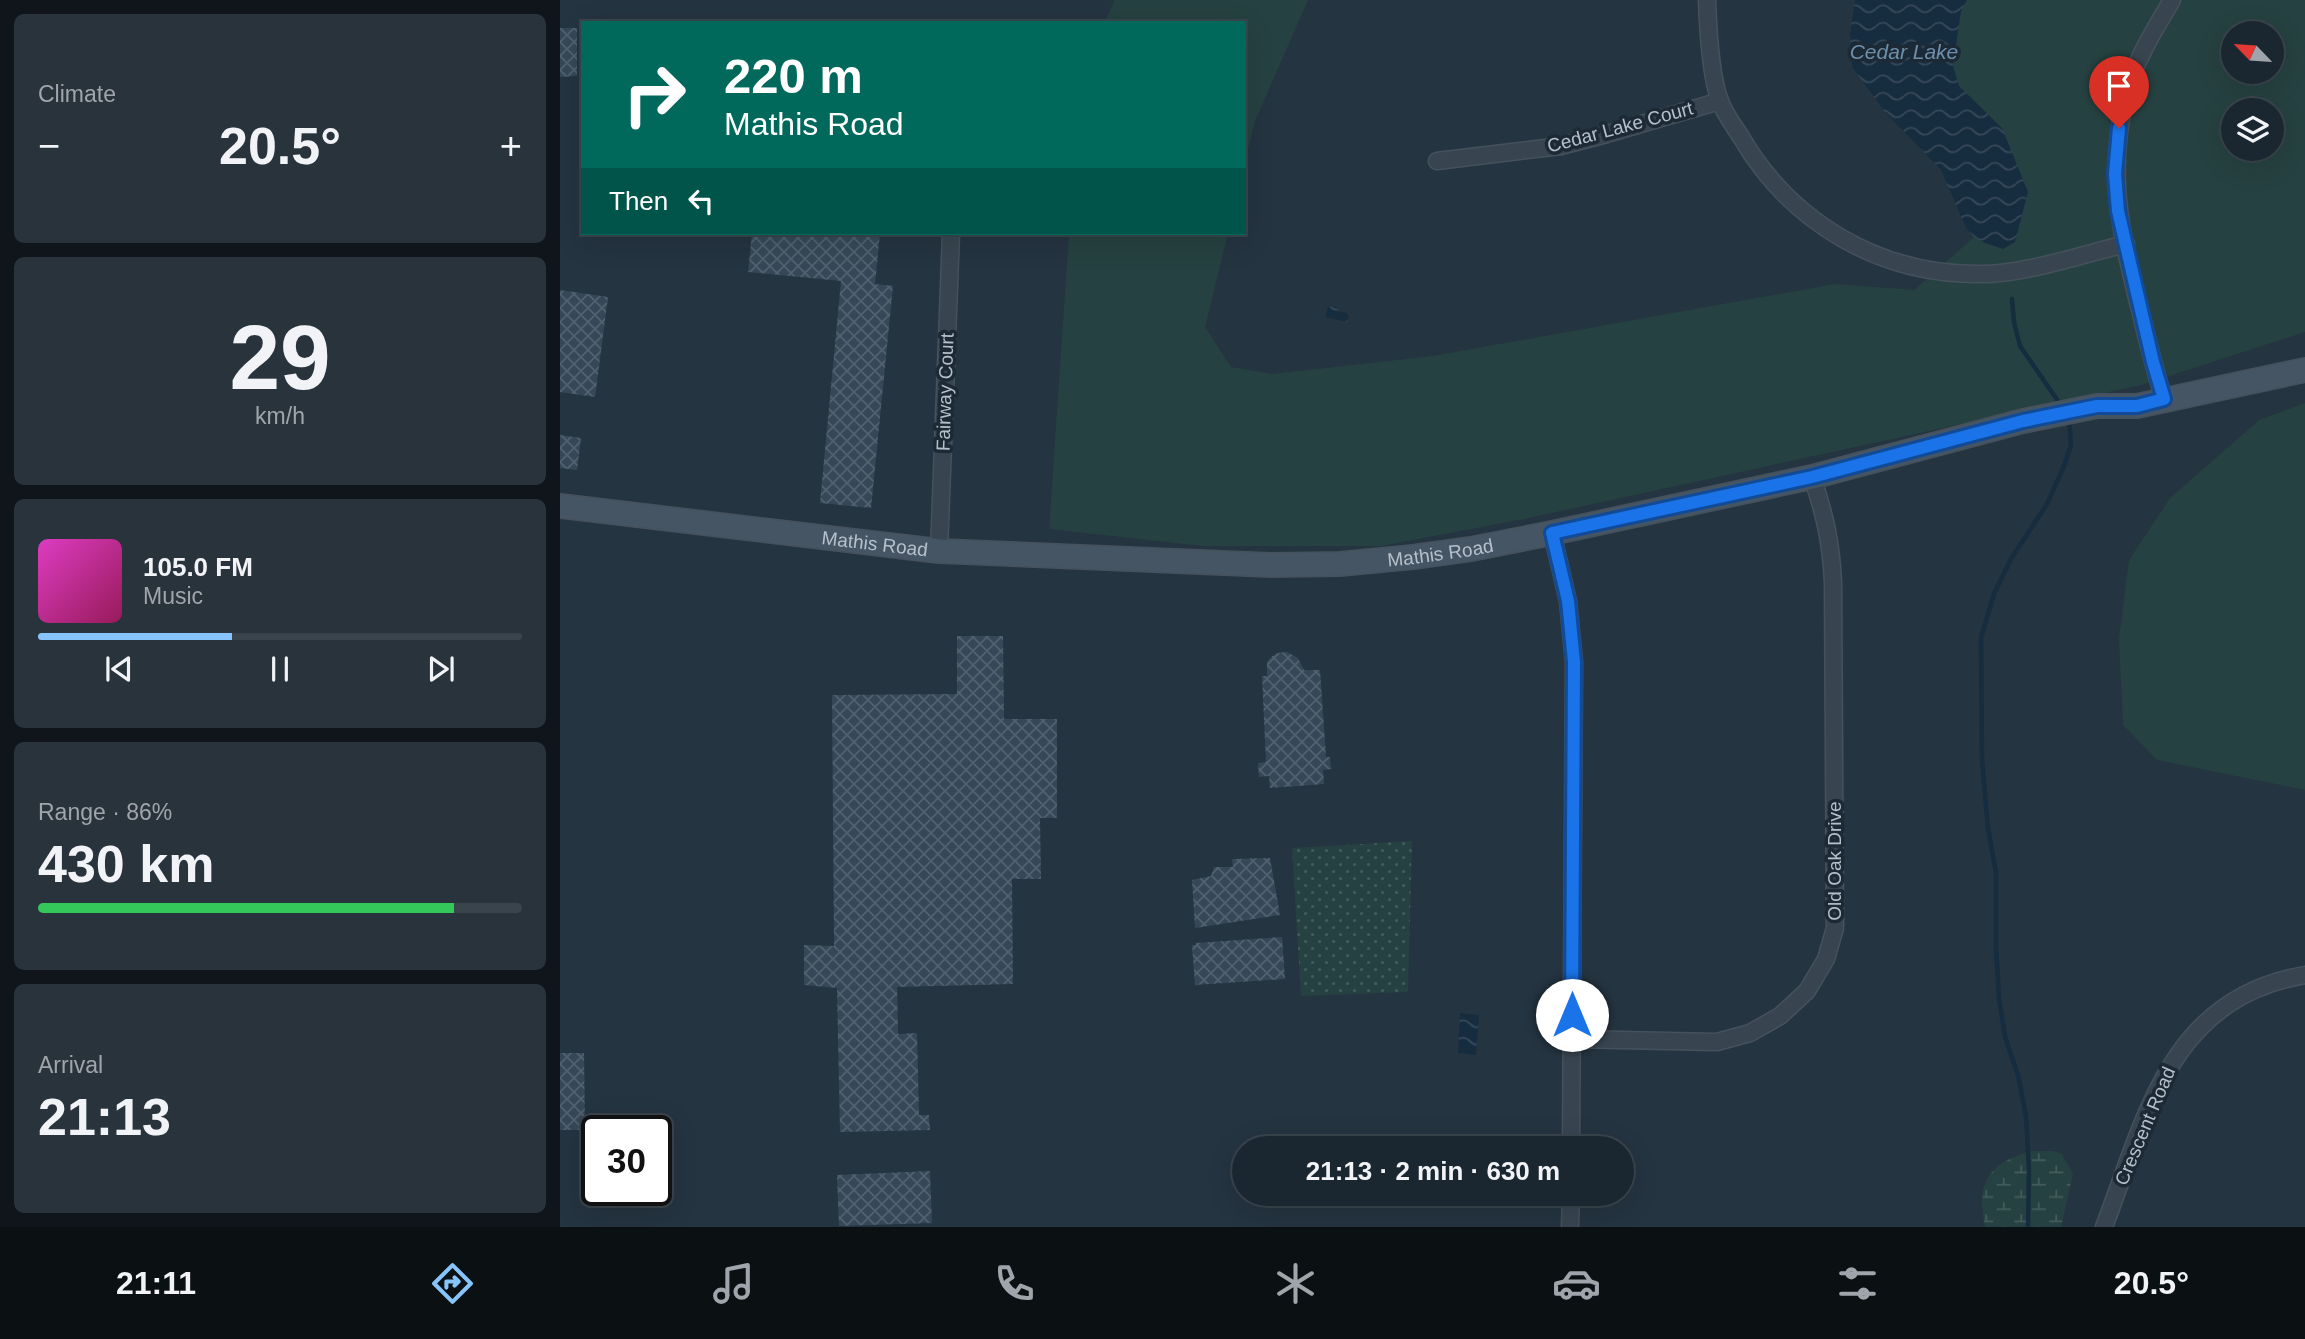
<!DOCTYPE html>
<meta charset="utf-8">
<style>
:root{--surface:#1b2730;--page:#28333c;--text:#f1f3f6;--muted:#a0a5ab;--line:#39444c;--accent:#88c4fc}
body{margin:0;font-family:Arial,sans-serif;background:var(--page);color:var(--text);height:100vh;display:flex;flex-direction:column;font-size:26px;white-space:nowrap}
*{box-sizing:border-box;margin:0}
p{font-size:23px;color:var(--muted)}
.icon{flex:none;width:38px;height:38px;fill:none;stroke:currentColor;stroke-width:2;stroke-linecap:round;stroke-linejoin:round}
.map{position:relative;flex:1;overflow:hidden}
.details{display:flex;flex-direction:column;gap:14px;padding:14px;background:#0f151a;width:560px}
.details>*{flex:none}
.top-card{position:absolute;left:21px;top:21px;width:665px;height:214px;border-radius:0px;box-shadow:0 7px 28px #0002,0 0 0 2px var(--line);background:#00695c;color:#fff;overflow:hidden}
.needle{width:46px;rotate:295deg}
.tools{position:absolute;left:1661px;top:21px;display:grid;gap:14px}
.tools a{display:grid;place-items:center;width:63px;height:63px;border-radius:50%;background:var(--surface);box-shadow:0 7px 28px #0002,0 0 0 2px var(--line);font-size:35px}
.speed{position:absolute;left:21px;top:1115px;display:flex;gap:14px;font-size:35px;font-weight:700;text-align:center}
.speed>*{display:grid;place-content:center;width:91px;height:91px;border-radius:50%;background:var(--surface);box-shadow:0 7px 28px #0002,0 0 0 2px var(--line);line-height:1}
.speed .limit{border:4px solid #111;border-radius:10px;background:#fff;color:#111}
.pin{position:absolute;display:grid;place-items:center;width:60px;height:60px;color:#fff;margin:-72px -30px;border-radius:50% 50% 50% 0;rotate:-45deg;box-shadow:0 0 7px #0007}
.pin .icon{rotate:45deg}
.me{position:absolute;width:77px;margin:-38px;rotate:0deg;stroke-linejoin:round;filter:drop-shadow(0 0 5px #0008)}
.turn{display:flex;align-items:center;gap:24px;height:147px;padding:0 28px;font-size:32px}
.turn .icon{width:91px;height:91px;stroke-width:2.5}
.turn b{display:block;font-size:49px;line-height:60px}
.then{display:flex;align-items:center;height:66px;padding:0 28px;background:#0003;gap:14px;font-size:26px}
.big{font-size:52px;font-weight:600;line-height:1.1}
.details .card{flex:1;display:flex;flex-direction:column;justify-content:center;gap:10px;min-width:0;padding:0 24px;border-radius:10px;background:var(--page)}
.details .dial{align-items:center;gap:0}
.dial b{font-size:91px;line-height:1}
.song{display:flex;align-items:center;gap:21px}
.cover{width:84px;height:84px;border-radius:10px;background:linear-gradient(135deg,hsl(310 70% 55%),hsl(330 70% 35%))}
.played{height:7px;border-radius:4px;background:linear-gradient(90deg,var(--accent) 40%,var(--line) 40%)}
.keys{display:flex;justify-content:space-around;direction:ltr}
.heat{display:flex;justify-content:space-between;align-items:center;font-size:38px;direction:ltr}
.charge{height:10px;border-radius:5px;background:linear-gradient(90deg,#34c759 86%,var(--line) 0)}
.trip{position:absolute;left:672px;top:1136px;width:402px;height:70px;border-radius:35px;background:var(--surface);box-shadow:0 7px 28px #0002,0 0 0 2px var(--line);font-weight:600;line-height:70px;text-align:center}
.menu{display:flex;height:112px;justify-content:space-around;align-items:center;background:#0b1013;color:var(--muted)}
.menu .icon{width:49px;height:49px}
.menu .on{color:var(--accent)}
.menu b{font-size:32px;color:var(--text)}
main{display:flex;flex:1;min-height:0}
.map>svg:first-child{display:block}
.grass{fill:#264141;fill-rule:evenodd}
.wetland{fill:url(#wetland-marsh)}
.garden{fill:url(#garden-dots)}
.water{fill:url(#water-waves)}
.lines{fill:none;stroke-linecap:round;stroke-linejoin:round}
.stream{stroke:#162c3f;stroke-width:4.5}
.building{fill:url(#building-cross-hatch)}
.street-casing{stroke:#45515c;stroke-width:19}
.secondary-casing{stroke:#45515c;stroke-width:26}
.street{stroke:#384550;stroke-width:16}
.secondary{stroke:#465563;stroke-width:23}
.route-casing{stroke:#114b97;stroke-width:18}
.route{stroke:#1a73e8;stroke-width:12}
.labels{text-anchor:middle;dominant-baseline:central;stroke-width:7;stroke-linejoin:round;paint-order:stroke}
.street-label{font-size:19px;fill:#b5c0cb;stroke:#1d2a35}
.water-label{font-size:21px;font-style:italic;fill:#6c8fab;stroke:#1d2a35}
</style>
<main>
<section class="details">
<div class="card"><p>Climate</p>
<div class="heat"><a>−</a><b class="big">20.5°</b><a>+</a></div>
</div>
<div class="card dial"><b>29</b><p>km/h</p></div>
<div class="card">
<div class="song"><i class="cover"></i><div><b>105.0 FM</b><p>Music</p></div></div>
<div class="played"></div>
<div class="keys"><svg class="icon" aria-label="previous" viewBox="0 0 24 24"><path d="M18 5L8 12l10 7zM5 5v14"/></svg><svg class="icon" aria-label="pause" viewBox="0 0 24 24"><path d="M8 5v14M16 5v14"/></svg><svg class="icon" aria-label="next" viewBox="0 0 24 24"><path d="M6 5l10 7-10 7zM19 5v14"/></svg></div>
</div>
<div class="card"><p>Range · 86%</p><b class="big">430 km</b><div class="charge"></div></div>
<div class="card"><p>Arrival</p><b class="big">21:13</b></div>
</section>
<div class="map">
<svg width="1745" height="1227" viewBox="0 0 1745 1227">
<defs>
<pattern id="wetland-marsh" width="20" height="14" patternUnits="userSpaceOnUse" patternTransform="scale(1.75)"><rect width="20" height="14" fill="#264141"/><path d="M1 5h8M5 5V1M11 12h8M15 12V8" fill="none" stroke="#435b5b"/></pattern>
<pattern id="garden-dots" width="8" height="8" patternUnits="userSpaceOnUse" patternTransform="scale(1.75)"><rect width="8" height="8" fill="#264141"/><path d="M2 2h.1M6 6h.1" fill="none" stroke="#435b5b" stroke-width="1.8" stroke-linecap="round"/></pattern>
<pattern id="water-waves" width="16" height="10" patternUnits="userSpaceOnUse" patternTransform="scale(1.75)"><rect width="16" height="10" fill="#162c3f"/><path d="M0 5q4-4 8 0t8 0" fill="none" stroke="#364959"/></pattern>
<pattern id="building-cross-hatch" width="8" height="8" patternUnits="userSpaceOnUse" patternTransform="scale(1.75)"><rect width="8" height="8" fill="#364857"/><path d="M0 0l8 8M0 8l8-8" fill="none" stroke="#51616e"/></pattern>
</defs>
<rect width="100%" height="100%" fill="#243440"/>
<!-- grass -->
<g class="grass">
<polygon points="555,0 748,0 695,121 684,165 684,23 544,23"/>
<path d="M1295 0H1745V332L1581 385 964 519 821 546H643L489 529 509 233H668L645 327 671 367 712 374 873 356 1275 284 1354 290 1414 237 1406 228 1381 170 1325 112 1292 67 1290 34ZM1673 33H1712V72H1673ZM1673 110H1712V149H1673Z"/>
<polygon points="1745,403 1745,790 1597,760 1563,725 1559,638 1569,560 1610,498 1699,420"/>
</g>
<!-- wetland -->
<path class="wetland" d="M1471 1151H1493L1502 1154 1513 1174 1501 1227H1425C1416 1183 1427 1164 1471 1151Z"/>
<!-- garden -->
<polygon class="garden" points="852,841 848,992 741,996 732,848"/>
<!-- water -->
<g class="water">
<polygon points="1295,0 1407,0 1401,11 1393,66 1399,86 1442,128 1468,192 1455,242 1443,249 1425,243 1414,237 1406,228 1381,170 1325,112 1292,67 1290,34"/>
<polygon points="768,307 776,307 781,312 787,313 789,317 787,322 765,317"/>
<polygon points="900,1013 919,1015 916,1055 898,1053"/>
</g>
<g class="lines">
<!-- stream -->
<g class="stream">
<polyline points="1452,299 1454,322 1460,346 1498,401"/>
<polyline points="1468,1227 1469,1170 1466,1116 1458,1075 1445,1037 1439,998 1436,948 1436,873 1428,828 1422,760 1421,638 1434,594 1451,559 1487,504 1504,466 1511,445 1509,419"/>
</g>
</g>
<!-- building -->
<g class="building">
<polygon points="0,28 17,28 17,76 0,77"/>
<polygon points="192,233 320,233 315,284 333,286 311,508 260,503 281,281 188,272"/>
<polygon points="0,290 48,297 35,397 0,392"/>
<polygon points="0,435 21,438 17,470 0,468"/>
<polygon points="397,636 443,636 444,719 497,719 497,818 480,818 481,879 452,879 453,984 337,987 338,1034 357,1033 359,1115 369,1115 370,1130 280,1132 277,988 244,985 244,945 274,946 272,695 397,694"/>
<polygon points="727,652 738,658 744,670 760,670 766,757 770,757 771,769 763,770 764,784 710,788 709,776 699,777 698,763 706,762 702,676 707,676 707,662 710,658 717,653"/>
<polygon points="710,858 720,915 635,928 632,880 651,876 654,867 673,867 672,859"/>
<polygon points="722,937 725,979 635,985 632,945 636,945 636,943"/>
<polygon points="0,1053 24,1053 25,1130 0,1130"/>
<polygon points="370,1171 372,1223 279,1226 277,1175"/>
</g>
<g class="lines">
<!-- street casing -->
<g class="street-casing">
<g id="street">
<path d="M1147 0C1148 28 1150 75 1160 101 1164 113 1174 126 1181 137 1231 223 1320 275 1420 274 1466 274 1520 255 1566 244"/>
<polyline points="877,161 1001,146 1047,134 1160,101"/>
<path d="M1604 399C1594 369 1587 338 1579 306 1560 229 1546 171 1567 91 1576 59 1595 29 1612 0"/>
<polyline points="992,533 1008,601 1014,662 1011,1148"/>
<polyline points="379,551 391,233"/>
<path d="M1012 1039 1157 1042 1190 1033 1220 1016 1247 991 1266 959 1275 928 1273 582C1271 542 1265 515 1252 477"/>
<polyline points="1010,1227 1011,1194"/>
<path d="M1544 1227C1586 1117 1609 998 1745 975"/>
</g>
</g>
<!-- secondary casing -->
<g class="secondary-casing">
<g id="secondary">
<path id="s1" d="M0 506 379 551 711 565 780 564 853 557 911 549 992 533 1252 477 1463 421 1537 406H1577L1745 370"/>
</g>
</g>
<!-- street -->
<use href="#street" class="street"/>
<!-- secondary -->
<use href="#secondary" class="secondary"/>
</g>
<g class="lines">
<!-- route casing -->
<g class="route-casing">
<polyline id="route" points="1012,1015 1014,662 1008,601 992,533 1252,477 1463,421 1537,406 1577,406 1604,399 1593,362 1558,211 1555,174 1559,128"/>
</g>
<!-- route -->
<use href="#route" class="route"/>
</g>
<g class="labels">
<!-- street labels -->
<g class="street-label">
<text transform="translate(1060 127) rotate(-15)">Cedar Lake Court</text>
<text transform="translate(385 392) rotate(-88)">Fairway Court</text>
<text stroke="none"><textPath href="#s1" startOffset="317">Mathis Road</textPath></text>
<text stroke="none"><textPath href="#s1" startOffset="884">Mathis Road</textPath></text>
<text transform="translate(1274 861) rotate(-90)">Old Oak Drive</text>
<text transform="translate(1585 1126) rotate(-67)">Crescent Road</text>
</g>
<!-- water labels -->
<g class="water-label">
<text x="1344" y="51">Cedar Lake</text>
</g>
</g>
</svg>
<div class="tools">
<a><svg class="needle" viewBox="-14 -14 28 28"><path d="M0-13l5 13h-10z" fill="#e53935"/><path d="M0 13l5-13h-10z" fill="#a0a5ab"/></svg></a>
<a><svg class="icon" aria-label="layers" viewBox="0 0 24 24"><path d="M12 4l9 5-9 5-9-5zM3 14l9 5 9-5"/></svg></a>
</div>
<div class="speed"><div class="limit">30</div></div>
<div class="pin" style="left:1559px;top:128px;background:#d93025"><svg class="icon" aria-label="arrive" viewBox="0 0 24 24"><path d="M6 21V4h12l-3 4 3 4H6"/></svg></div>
<svg class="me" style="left:1012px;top:1015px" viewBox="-20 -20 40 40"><circle r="19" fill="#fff"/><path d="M0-13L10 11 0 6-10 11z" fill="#1a73e8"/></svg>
<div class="trip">21:13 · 2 min · 630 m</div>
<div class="top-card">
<div class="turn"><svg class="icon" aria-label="right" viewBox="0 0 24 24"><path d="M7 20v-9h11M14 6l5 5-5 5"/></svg><div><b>220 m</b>Mathis Road</div></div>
<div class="then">Then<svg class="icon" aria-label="left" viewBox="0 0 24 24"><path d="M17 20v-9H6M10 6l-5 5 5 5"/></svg></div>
</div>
</div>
</main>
<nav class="menu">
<b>21:11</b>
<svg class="icon on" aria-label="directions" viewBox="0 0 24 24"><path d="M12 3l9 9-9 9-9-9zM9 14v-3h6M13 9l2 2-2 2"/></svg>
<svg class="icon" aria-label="music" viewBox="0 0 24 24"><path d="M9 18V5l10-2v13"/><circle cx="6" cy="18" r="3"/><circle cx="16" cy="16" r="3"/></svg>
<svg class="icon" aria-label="phone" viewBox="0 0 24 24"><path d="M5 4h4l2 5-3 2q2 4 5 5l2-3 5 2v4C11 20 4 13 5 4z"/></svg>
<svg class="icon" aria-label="climate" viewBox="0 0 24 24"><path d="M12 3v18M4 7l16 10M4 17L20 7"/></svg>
<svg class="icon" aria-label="car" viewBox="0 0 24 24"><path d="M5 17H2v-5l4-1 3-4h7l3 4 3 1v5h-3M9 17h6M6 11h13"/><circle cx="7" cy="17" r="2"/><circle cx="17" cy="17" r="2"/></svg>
<svg class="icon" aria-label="filters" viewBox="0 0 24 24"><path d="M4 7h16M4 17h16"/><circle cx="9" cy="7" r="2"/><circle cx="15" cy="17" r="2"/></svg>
<b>20.5°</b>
</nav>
